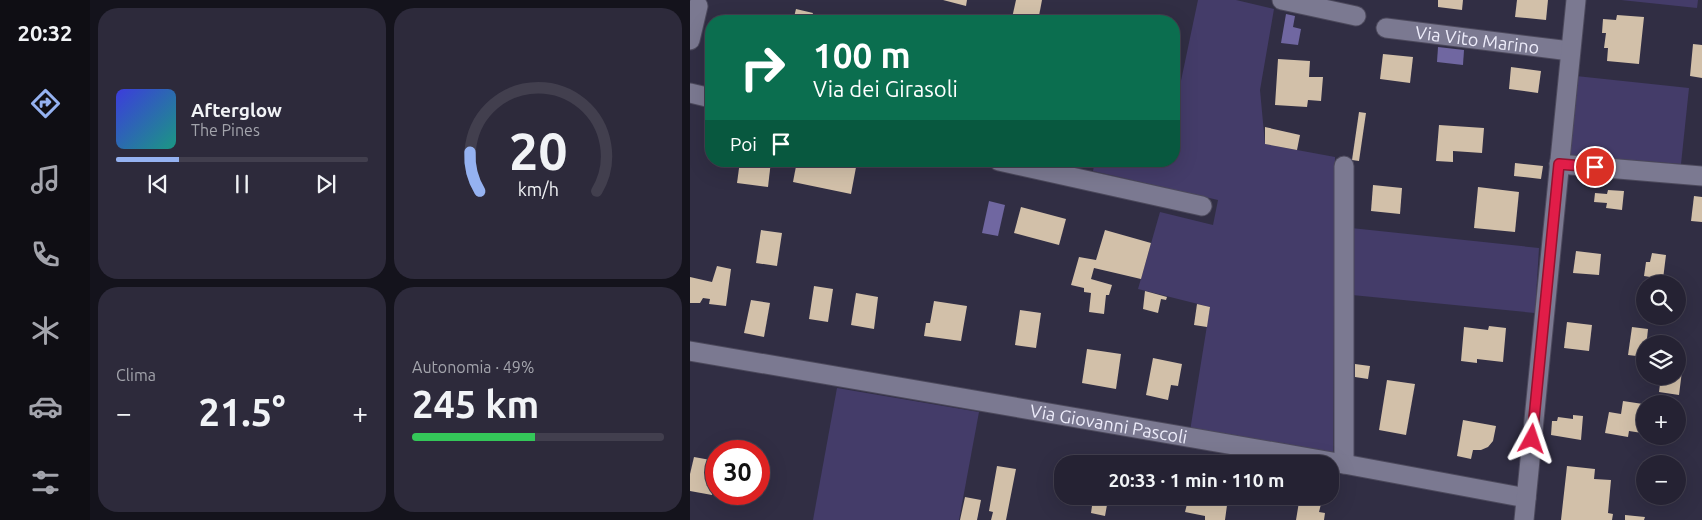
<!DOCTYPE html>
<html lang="it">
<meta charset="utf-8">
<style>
:root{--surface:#252233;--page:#2d2a3b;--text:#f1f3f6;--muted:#a3a4ac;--line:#423f4e;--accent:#95b2f1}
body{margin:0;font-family:Ubuntu,sans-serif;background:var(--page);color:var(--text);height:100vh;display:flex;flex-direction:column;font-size:19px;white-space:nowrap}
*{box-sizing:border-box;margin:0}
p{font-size:16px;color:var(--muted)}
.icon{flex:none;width:28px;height:28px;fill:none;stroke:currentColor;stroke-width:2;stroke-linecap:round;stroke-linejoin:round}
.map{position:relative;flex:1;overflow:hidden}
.panel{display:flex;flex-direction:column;gap:8px;padding:8px;background:#14131c;width:600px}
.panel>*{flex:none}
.top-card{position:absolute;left:15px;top:15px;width:475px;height:152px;border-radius:20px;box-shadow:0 5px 20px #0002,0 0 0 1px var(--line);background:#0b6e4f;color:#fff;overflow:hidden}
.fabs{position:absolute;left:946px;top:275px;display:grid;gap:10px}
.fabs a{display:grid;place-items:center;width:50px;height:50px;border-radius:50%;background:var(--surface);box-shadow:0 5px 20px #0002,0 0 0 1px var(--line);font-size:25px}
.speed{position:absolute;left:15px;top:440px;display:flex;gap:10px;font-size:25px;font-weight:700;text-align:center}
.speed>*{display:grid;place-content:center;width:65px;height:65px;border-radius:50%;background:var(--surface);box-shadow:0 5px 20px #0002,0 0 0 1px var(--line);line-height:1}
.speed .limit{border:8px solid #d22;background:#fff;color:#111}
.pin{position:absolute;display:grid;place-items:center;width:42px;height:42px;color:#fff;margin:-21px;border:2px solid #fff;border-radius:50%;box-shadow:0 1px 5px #0007}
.me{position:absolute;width:55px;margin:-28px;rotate:5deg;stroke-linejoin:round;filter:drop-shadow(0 0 4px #0008)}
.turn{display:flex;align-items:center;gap:18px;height:105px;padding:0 25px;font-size:22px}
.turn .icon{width:65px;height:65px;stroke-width:2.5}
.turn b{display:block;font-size:35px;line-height:42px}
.then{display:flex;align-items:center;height:48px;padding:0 25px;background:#0003;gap:10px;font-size:19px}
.big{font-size:38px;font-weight:600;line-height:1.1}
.panel .widget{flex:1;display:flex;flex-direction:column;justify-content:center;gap:8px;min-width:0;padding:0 18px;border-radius:20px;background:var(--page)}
.panel .dial{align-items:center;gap:0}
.dial svg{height:130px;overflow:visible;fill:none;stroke:var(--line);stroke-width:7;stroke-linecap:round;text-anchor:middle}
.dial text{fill:var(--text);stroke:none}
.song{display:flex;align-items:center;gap:15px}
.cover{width:60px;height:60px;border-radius:8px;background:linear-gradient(135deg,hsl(240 70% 55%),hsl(170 70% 35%))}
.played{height:5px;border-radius:2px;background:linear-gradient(90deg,var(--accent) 25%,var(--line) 25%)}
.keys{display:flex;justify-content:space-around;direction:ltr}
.heat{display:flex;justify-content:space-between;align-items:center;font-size:28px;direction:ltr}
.charge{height:8px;border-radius:4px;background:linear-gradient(90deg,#34c759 49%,var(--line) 0)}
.panel .tiles{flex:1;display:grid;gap:8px;grid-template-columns:repeat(2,1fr)}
.trip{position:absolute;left:364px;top:455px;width:285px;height:50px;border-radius:20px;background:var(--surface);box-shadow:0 5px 20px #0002,0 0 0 1px var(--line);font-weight:600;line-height:50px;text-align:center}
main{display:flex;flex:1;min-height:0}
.dock{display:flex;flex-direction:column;width:90px;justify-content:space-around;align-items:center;background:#0f0e14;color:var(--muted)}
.dock .icon{width:35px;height:35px}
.dock .active{color:var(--accent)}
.dock b{font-size:22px;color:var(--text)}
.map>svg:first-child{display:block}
.green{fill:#443c69}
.water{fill:#7067a1}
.building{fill:#d2c0a9}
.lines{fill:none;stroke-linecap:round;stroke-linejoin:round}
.street-casing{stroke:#4c495c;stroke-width:21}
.street{stroke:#7b7991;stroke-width:19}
.route-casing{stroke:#92132f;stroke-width:12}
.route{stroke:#e11d48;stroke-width:9}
.labels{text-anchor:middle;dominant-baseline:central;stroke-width:5;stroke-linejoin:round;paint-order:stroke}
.street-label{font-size:18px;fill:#edecfa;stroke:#312e44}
</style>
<main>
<nav class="dock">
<b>20:32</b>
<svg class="icon active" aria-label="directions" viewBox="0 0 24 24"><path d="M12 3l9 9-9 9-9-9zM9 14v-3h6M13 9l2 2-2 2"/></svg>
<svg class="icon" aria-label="music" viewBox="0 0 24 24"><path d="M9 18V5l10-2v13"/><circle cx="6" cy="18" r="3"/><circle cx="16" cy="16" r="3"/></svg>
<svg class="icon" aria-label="phone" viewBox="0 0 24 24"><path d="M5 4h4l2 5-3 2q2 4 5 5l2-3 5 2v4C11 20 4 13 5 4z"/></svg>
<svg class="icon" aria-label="climate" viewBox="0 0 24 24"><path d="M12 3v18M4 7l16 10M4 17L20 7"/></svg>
<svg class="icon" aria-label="car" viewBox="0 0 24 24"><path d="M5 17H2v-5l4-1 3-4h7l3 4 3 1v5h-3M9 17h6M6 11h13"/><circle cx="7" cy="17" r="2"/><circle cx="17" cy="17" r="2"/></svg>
<svg class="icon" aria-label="filters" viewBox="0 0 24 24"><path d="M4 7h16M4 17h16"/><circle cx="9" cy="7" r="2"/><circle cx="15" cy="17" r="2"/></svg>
</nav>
<section class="panel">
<div class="tiles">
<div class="widget">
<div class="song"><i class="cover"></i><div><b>Afterglow</b><p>The Pines</p></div></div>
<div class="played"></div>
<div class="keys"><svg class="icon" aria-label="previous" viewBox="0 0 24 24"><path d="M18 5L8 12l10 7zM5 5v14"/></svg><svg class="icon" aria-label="pause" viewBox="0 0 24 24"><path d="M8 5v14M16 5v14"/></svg><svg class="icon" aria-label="next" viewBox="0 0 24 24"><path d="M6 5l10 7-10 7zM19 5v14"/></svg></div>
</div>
<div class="widget dial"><svg viewBox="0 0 100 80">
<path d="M14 69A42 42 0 1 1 86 69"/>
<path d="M14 69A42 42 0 0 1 8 45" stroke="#95b2f1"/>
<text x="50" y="56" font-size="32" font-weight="700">20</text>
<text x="50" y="72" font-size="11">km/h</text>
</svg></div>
<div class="widget"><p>Clima</p>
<div class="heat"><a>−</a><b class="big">21.5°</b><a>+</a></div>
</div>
<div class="widget"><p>Autonomia · 49%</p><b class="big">245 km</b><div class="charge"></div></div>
</div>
</section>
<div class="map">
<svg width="1012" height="520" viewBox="0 0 1012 520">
<rect width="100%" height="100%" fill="#312e44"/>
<!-- green -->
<g class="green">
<polygon points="508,0 546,0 584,9 570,90 575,144 645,157 643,453 500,431 520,307 448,289 470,212 523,225 528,200 403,171 405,161 484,161 484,114"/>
<polygon points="931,0 1008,0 1007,8"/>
<polygon points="886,76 999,88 991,164 877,155"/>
<polygon points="661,228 849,248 845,313 662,295"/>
<polygon points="147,388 289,412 269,520 123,520"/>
</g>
<!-- water -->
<g class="water">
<polygon points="596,14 605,16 603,27 611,29 608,45 591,43"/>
<polygon points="748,47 774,50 773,65 747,62"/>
<polygon points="299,201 315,205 308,236 292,233"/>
</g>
<!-- building -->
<g class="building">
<polygon points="253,0 277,0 276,6"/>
<polygon points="326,0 352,0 348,21 322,18"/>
<polygon points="748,0 773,0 772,10 748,7"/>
<polygon points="827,0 858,0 856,20 825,17"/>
<polygon points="106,9 123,13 122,16 143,21 103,21"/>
<polygon points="927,15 954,17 949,64 917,61 918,48 914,48 916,33 912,33 913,19 926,20"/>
<polygon points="1003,44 1012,45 1012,78 1000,76"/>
<polygon points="693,54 723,57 720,83 690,79"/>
<polygon points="588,59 620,61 619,77 633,77 631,101 618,100 617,107 585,105"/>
<polygon points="821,67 851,71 848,93 819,89"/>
<polygon points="669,112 676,113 669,161 662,160"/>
<polygon points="749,125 794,128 792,153 763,151 763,162 746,161"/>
<polygon points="575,127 610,135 607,150 575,144"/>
<polygon points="50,161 81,161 78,187 47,183"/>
<polygon points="107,161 167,162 161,194 103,182"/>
<polygon points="825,163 853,166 851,179 824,176"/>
<polygon points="683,185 712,188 710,214 681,211"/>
<polygon points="788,187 829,192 825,232 784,228"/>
<polygon points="918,190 934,191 932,210 916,208 917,203 904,202 905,193 917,194"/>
<polygon points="1004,196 1012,197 1012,222 1001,221"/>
<polygon points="331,207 376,219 369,245 324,233"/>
<polygon points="71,230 92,233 87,266 66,263"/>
<polygon points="415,230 461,243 451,279 404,268 401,279 422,285 419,295 416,295 414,314 399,312 401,293 394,292 394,288 381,285 389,257 406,260"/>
<polygon points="886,251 911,254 909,275 883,273"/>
<polygon points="962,253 976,255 973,279 954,276 956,262 960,262"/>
<polygon points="27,266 41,269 36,306 19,304 20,299 13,298 10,303 0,303 0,277 22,282"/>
<polygon points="124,286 143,289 138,322 119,319"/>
<polygon points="455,291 477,297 476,300 471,299 468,313 453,309"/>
<polygon points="166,293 188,297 184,329 161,325"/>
<polygon points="61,300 80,303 74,337 54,333"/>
<polygon points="244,301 277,306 271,341 234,336 236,323 240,323"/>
<polygon points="507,304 520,307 517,327 504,325"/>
<polygon points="330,310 351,313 346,348 325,345"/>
<polygon points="877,322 902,325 899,351 874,348"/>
<polygon points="799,326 816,328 813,362 787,359 787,363 771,361 774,327 798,330"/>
<polygon points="942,327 958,329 955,357 938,355"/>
<polygon points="397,349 431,354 426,389 392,383"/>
<polygon points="463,358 492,364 488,386 481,385 478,400 456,395"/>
<polygon points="665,364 680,366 678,379 665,377"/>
<polygon points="988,370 992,371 989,395 969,392 971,376 988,376"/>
<polygon points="697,380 725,384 716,435 689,430"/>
<polygon points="933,401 953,404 951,417 955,417 952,433 939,431 938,437 915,433 919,412 931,414"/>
<polygon points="883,415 893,416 891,440 861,435 862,421 867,421 868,417 883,419"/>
<polygon points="773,420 806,426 803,441 798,447 791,450 783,450 781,459 767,456"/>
<polygon points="4,457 26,461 22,495 0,491 0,474"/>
<polygon points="307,466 326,469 316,520 301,520 303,512 299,511"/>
<polygon points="877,466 905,469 904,479 921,480 918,513 923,514 922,520 871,520"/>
<polygon points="387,496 416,496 414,504 417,505 415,516 401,513 402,506 386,503"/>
<polygon points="499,496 538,498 535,520 515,520 515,516 495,512"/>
<polygon points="610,496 633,496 629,512 635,513 634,520 606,520"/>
<polygon points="275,497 291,500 287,520 270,520"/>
<polygon points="935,515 955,517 954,520 935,520"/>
</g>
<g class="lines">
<!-- street casing -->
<g class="street-casing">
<g id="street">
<polyline points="592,0 666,16"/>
<path id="s1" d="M696 28 880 51"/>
<polyline points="0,40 8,6"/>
<polyline points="0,93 21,98"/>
<polyline points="309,161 512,206"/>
<polyline points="869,164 1012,176"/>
<polyline points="654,166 654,464"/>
<path id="s2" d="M0 351 654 464 836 498"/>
<polyline points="834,520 886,0"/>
</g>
</g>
<!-- street -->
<use href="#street" class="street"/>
</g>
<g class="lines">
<!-- route casing -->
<g class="route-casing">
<polyline id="route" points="842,439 869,164 905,167"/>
</g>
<!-- route -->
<use href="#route" class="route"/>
</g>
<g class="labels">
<!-- street labels -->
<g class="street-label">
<text stroke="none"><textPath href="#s1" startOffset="92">Via Vito Marino</textPath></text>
<text stroke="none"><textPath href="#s2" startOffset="425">Via Giovanni Pascoli</textPath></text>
</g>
</g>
</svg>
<div class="fabs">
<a><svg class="icon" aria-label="search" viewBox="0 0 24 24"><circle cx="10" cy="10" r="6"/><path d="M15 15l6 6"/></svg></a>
<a><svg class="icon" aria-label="layers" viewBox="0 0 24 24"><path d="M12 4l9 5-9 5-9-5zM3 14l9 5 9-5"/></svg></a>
<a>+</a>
<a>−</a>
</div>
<div class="speed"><div class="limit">30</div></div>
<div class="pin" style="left:905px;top:167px;background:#d93025"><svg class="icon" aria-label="arrive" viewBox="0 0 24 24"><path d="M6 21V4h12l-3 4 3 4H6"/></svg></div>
<svg class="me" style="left:842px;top:439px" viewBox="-20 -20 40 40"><path d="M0-17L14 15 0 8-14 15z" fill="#e11d48" stroke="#fff" stroke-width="4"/></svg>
<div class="trip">20:33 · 1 min · 110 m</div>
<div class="top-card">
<div class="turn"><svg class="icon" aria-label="right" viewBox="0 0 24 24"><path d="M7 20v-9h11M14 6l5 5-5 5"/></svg><div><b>100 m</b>Via dei Girasoli</div></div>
<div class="then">Poi<svg class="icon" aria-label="arrive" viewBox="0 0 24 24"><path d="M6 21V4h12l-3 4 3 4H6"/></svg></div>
</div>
</div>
</main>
